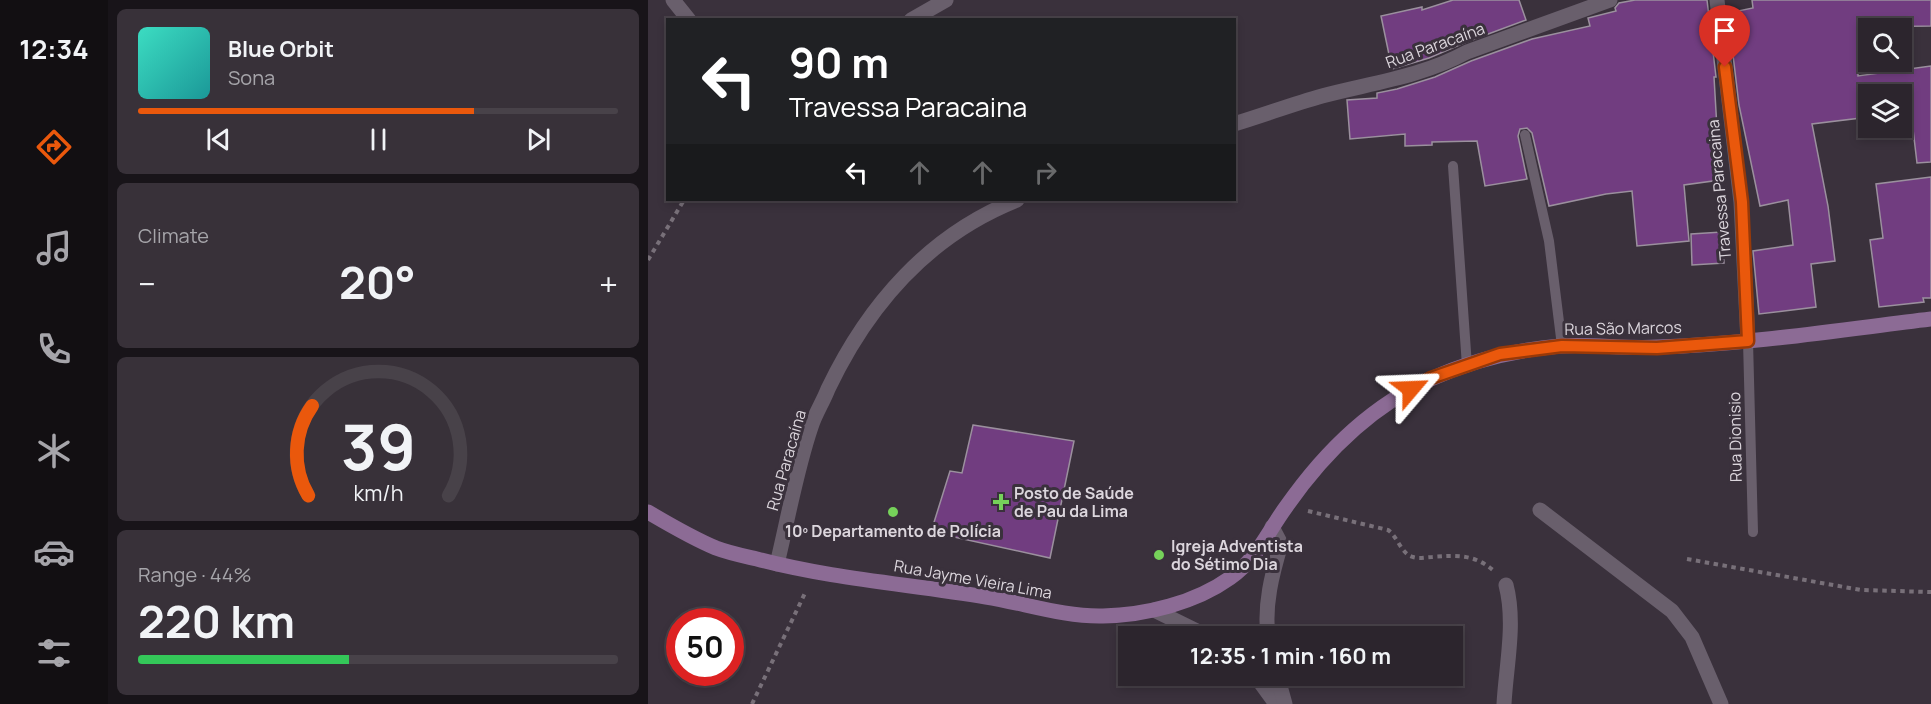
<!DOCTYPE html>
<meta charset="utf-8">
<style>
:root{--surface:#2c252d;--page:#383139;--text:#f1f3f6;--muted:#a6a5aa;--line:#484249;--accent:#ea580c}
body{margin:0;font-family:Manrope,sans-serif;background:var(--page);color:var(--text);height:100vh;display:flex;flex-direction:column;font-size:22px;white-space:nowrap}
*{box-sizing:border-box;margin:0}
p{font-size:20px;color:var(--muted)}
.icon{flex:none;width:33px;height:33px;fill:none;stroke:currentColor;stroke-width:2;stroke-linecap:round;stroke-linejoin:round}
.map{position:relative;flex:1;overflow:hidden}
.sheet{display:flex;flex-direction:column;gap:9px;padding:9px;background:#181419;width:540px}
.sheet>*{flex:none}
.top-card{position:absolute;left:18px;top:18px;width:570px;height:183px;border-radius:0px;box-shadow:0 3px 9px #0003,0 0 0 2px var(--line);background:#202124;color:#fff;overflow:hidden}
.controls{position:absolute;left:1210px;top:18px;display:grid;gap:12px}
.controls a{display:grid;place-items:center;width:54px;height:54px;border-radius:0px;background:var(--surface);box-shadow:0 3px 9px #0003,0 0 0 2px var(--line);font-size:30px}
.speed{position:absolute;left:18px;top:608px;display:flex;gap:12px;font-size:30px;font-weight:700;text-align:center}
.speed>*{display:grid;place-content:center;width:78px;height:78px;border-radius:50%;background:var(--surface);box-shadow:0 3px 9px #0003,0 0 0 2px var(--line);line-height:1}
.speed .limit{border:9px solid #d22;background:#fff;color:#111}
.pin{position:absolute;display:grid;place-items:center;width:51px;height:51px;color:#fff;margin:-62px -26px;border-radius:50% 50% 50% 0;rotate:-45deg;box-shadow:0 0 6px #0007}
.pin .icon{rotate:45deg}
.me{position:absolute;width:66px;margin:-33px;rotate:64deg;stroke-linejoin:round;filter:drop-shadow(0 0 4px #0008)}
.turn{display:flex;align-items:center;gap:21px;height:126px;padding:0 24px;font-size:27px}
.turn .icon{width:78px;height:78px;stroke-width:2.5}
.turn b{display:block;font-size:42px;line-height:51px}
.lanes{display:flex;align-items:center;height:57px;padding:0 24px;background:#0003;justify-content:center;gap:30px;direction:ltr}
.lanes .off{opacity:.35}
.big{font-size:45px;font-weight:700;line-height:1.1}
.sheet .card{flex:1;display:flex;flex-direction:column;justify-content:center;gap:9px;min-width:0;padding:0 21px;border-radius:9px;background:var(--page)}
.sheet .dial{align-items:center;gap:0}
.dial svg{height:156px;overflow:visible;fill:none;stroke:var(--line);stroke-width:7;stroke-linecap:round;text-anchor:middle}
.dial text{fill:var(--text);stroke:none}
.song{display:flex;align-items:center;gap:18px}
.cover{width:72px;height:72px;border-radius:9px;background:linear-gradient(135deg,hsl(170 70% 55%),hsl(180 70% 35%))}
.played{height:6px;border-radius:3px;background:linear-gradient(90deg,var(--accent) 70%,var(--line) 70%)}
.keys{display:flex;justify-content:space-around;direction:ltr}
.heat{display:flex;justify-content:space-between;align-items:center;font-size:33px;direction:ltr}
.charge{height:9px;border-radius:4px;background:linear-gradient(90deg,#34c759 44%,var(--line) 0)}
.trip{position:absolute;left:470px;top:626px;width:345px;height:60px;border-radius:0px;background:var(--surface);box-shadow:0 3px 9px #0003,0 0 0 2px var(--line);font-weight:700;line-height:60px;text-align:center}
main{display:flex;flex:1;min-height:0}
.tabs{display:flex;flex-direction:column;width:108px;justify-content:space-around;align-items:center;background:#120f12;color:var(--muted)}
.tabs .icon{width:42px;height:42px}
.tabs .selected{color:var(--accent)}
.tabs b{font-size:27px;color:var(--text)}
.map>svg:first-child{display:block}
.building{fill:#713d80;stroke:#9b909e;stroke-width:1.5}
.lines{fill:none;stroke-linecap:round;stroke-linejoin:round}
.path{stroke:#787079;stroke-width:4;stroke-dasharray:4.5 4.5;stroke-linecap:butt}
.service{stroke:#695f6c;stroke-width:10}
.minor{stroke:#695f6c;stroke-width:15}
.secondary{stroke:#8c6b95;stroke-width:15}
.route-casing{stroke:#983908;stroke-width:15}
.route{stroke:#ea580c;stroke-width:10}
.poi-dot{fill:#76d25a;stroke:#3a313c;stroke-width:2}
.labels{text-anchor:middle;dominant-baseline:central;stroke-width:6;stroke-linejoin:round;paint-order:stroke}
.street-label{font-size:16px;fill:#dcd6dd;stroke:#3a313c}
.poi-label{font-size:16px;font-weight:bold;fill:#dcd6dd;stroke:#3a313c;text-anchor:start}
</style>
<main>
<nav class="tabs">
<b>12:34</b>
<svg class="icon selected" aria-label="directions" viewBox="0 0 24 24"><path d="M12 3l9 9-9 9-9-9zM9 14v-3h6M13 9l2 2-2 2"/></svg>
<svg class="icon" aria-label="music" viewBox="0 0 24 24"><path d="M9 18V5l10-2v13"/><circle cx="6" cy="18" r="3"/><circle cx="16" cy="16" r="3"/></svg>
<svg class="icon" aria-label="phone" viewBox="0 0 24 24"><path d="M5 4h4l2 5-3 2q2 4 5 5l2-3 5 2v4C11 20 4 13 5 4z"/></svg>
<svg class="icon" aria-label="climate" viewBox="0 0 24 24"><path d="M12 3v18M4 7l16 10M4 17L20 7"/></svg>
<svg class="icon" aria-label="car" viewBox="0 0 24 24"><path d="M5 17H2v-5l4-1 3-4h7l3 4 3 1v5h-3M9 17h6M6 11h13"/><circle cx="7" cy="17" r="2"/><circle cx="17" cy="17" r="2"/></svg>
<svg class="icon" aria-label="filters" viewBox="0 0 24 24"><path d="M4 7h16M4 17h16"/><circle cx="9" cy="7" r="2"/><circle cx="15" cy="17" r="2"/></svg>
</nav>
<section class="sheet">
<div class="card">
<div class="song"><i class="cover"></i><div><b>Blue Orbit</b><p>Sona</p></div></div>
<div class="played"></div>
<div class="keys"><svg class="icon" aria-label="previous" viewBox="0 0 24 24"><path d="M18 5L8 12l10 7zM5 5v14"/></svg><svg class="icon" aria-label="pause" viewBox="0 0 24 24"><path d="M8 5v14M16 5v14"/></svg><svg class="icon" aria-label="next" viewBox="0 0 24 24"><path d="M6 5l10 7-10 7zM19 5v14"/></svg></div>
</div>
<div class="card"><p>Climate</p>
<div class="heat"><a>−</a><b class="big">20°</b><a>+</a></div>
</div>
<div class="card dial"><svg viewBox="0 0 100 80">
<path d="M14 69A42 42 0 1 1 86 69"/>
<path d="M14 69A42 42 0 0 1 16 23" stroke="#ea580c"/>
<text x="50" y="56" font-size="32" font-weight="700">39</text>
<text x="50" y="72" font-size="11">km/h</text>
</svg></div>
<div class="card"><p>Range · 44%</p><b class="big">220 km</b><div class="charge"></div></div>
</section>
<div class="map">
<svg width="1283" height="704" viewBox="0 0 1283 704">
<rect width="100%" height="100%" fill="#3a313c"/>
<!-- building -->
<g class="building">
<polygon points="805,0 871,0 878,20 816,43 781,58 744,69 733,16 774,7 774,10"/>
<polygon points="987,0 1059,0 1068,77 1066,77 1072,180 1036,185 1041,241 989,246 984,191 958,194 901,206 884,133 879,128 872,129 870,136 879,179 837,186 829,141 784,142 784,145 757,146 757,134 702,139 699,100 729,98 729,93 749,89 787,77 823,61 884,39 942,26 940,18 968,11 967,8 971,3"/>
<polygon points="1104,0 1283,0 1283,26 1209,27 1210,76 1283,66 1283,162 1269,163 1263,112 1254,113 1254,94 1221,94 1221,117 1164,124 1180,206 1187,261 1163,264 1168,307 1111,314 1105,251 1145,245 1140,200 1112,206 1091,105 1080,13 1105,8"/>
<polygon points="1283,177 1283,298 1275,298 1276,302 1231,307 1222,240 1235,238 1228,184"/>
<polygon points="1074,232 1076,263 1044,265 1043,234"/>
<polygon points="325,425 426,441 402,558 283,532 302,471 314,473"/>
</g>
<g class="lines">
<!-- path -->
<g class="path">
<polyline points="0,260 36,200"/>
<path d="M660 511 740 530C750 537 753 554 765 557 771 559 778 557 784 557 808 555 827 554 846 571"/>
<polyline points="1039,559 1213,590 1283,592"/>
<polyline points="104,704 158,591"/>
</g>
<!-- service -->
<g class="service">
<polyline points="877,135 901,241 914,346"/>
<polyline points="805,166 819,366"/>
<polyline points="1100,341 1105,532"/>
</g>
<!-- minor -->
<g class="minor">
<polyline points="25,0 41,20"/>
<polyline points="1069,0 1093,202 1100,341"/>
<polyline points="263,20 298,0"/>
<path d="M586 124C616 115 645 104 674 96 723 83 773 77 819 52L962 0"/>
<polyline points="892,510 1024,611 1044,637 1073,704"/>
<path d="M129 564C140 519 148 471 163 427 167 414 175 402 180 389 220 305 281 235 369 200"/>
<polyline points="506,610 559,636"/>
<path d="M620 636C616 605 624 574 633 544L624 527"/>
<polyline points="607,675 628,704"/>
<polyline points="629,675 637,704"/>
<path d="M856 704C858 666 868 623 858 585"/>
</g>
<!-- secondary -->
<path class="secondary" d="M0 512C22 525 44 538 68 548 81 553 96 556 109 559 184 579 261 584 338 597 376 603 416 617 455 616 498 615 547 603 582 578 609 559 619 533 638 507 675 454 723 406 783 379 824 360 868 350 912 346 945 344 978 349 1010 347 1102 344 1192 330 1283 319"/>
</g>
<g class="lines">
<!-- route casing -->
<g class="route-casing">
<polyline id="route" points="763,389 783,378 852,354 914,346 1009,348 1100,341 1094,202 1077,67"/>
</g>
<!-- route -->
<use href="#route" class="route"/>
</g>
<!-- markers -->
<g class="poi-dot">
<path d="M350 493h6v6h6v6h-6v6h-6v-6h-6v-6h6z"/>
<circle cx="245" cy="512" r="6"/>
<circle cx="511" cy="555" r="6"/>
</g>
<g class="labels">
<!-- street labels -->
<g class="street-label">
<text transform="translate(787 45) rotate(-20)">Rua Paracaína</text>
<text transform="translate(1071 190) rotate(-95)">Travessa Paracaina</text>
<text transform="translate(975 328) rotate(-1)">Rua São Marcos</text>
<text transform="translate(1087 437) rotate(-91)">Rua Dionisio</text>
<text transform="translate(138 460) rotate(-74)">Rua Paracaína</text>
<text transform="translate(325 579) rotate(10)">Rua Jayme Vieira Lima</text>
</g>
<!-- poi labels -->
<g class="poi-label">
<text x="366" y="493">Posto de Saúde<tspan x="366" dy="18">de Pau da Lima</tspan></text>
<text x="245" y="531" text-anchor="middle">10º Departamento de Polícia</text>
<text x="523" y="546">Igreja Adventista<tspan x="523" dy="18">do Sétimo Dia</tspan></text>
</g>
</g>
</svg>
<div class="controls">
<a><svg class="icon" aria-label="search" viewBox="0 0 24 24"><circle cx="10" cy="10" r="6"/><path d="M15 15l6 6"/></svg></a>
<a><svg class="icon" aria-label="layers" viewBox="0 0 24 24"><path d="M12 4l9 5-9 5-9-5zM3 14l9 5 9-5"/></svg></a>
</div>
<div class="speed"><div class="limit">50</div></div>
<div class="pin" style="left:1077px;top:67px;background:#d93025"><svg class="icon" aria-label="arrive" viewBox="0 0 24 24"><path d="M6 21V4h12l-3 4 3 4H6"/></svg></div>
<svg class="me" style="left:763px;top:389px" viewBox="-20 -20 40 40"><path d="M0-17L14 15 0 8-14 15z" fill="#ea580c" stroke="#fff" stroke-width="4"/></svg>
<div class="trip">12:35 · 1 min · 160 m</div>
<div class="top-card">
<div class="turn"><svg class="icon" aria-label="left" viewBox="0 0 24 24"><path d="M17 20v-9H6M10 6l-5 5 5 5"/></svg><div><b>90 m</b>Travessa Paracaina</div></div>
<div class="lanes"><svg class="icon" aria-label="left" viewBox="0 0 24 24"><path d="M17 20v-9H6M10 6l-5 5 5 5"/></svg><svg class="icon off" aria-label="ahead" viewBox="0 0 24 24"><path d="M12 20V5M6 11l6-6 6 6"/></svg><svg class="icon off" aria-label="ahead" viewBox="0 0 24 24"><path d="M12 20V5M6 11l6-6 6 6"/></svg><svg class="icon off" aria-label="right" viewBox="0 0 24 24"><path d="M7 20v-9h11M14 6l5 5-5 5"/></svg></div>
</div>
</div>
</main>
